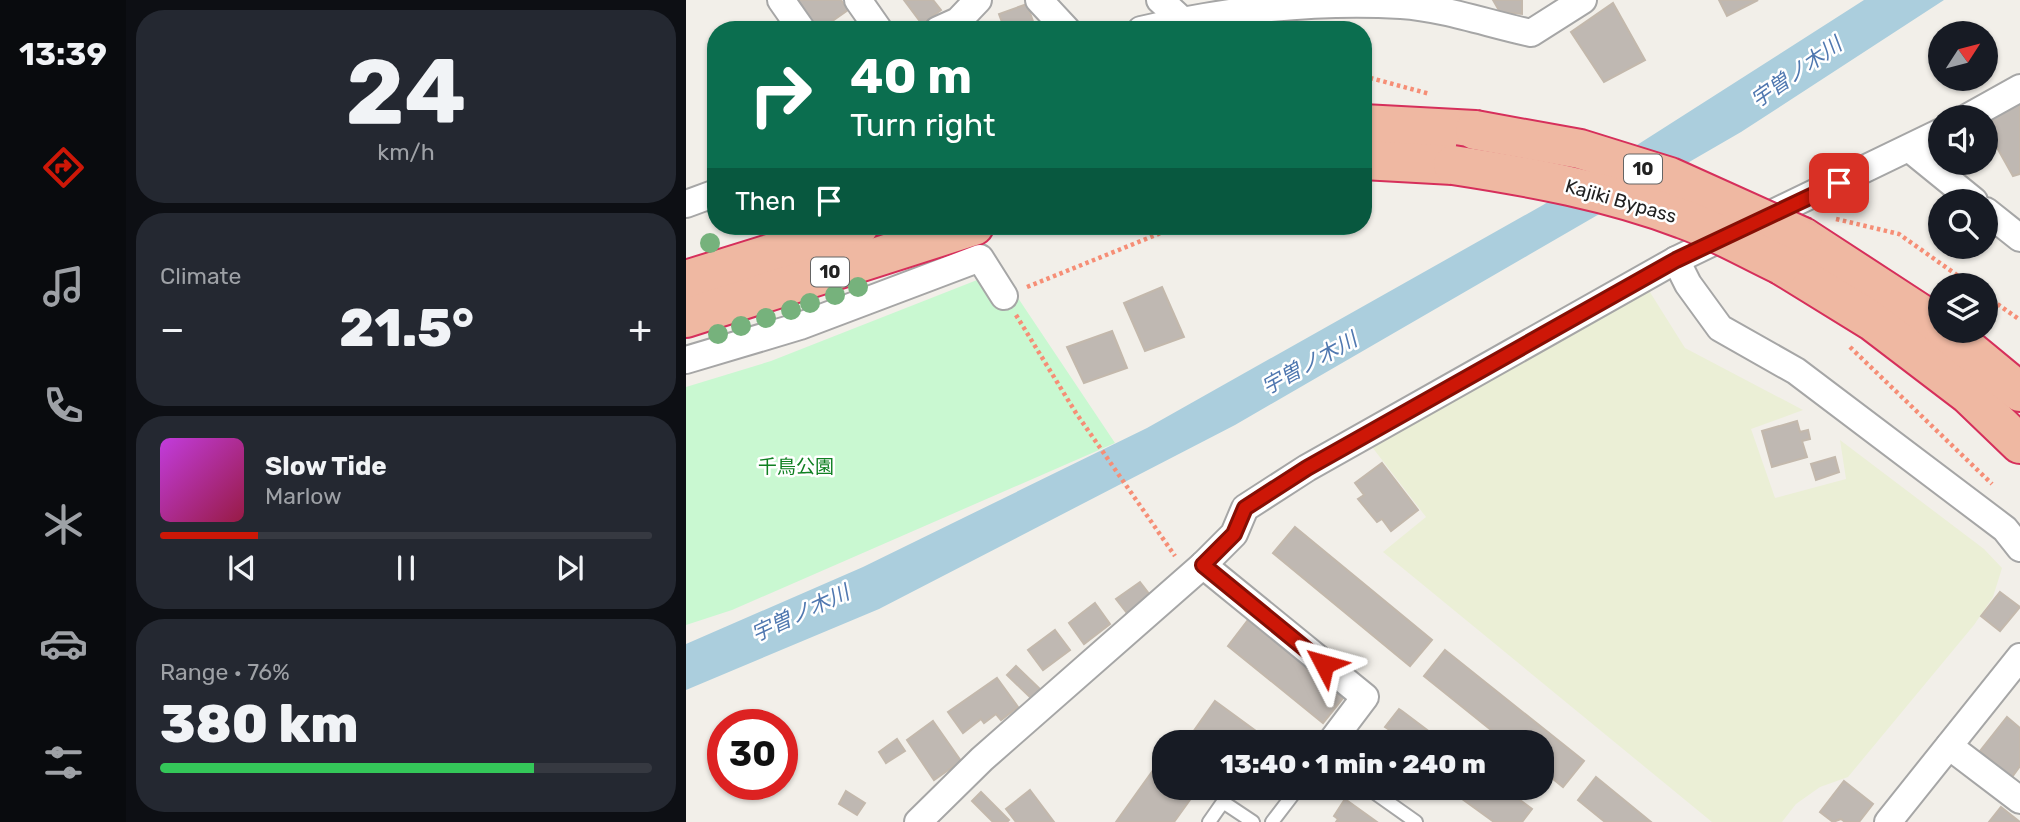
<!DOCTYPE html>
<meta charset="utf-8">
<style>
:root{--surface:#171b24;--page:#242831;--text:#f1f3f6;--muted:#9ea1a6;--line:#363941;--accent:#cd1707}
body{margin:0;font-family:Rubik,"Noto Sans JP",sans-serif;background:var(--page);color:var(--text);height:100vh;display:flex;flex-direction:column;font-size:26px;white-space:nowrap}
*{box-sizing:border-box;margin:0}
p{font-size:23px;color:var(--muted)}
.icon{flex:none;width:38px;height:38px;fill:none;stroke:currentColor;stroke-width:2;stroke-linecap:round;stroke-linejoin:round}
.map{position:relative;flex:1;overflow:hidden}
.sheet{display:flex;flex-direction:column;gap:10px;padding:10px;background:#0d0f14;width:560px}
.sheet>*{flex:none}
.hud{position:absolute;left:21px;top:21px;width:665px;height:214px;border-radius:28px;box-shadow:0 2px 5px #0004;background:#0b6e4f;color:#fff;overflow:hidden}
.needle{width:46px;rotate:54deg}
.fabs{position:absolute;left:1242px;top:21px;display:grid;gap:14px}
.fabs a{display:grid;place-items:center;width:70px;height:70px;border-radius:50%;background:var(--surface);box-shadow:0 2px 5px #0004;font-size:35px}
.speed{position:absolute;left:21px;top:709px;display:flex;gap:14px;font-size:35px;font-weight:700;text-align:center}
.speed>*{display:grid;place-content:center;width:91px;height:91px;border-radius:50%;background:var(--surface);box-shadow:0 2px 5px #0004;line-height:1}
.speed .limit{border:10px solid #d22;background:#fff;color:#111}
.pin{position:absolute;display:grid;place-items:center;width:60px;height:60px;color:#fff;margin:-30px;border-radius:14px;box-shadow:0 4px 10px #0006}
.me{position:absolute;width:77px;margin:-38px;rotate:309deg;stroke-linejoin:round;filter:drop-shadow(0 0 5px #0008)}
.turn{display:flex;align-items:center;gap:24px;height:147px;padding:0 28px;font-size:32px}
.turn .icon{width:91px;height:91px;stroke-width:2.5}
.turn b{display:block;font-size:49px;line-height:60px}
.then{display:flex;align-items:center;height:66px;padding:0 28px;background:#0003;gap:14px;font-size:26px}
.big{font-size:52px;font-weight:800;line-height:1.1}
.sheet .widget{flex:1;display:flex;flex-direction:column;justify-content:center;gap:10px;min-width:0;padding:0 24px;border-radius:28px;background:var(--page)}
.sheet .dial{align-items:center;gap:0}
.dial b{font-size:91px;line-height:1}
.song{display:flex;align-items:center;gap:21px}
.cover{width:84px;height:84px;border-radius:10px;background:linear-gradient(135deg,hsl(290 70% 55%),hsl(340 70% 35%))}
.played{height:7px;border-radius:4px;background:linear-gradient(90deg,var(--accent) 20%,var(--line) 20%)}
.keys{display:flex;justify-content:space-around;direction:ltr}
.heat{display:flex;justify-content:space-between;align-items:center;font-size:38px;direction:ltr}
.charge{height:10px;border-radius:5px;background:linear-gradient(90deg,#34c759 76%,var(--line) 0)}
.trip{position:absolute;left:466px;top:730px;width:402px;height:70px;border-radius:28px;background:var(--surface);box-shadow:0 2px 5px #0004;font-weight:800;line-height:70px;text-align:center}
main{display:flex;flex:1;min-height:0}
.dock{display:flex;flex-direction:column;width:126px;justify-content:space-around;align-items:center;background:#090b0e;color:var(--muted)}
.dock .icon{width:49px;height:49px}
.dock .active{color:var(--accent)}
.dock b{font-size:32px;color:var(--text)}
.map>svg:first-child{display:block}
.farmland{fill:#ebefd6}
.park{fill:#c9f8d1}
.water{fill:#abcedd}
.building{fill:#bfb8b2;stroke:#c3b8ac;stroke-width:2}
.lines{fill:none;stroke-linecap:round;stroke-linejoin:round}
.service-casing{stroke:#a6a6a6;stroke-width:16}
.minor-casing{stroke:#a6a6a6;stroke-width:30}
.trunk-casing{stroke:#d62f5b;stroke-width:42}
.path{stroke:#f68e76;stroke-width:4.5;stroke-dasharray:3.5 3.5;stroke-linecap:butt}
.service{stroke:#fff;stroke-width:12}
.minor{stroke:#fff;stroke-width:26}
.trunk{stroke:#efb8a2;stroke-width:38}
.trunk-bridge-casing{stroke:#d62f5b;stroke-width:42;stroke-linecap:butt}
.trunk-bridge{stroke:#efb8a2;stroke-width:38}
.tree{fill:#76b27c}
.route-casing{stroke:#850f05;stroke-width:18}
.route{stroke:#cd1707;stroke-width:12}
.labels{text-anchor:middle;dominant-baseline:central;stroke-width:5;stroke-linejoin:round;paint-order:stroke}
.shield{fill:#fff;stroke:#646464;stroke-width:2}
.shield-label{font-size:18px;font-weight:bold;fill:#222}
.street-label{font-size:19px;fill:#222;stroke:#fff}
.park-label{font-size:19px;fill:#108022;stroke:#fff}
.water-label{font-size:21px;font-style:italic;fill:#5078b0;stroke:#fff}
</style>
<main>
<nav class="dock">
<b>13:39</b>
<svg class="icon active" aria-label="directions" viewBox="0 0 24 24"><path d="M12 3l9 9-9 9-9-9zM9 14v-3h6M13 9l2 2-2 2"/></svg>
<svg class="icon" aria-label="music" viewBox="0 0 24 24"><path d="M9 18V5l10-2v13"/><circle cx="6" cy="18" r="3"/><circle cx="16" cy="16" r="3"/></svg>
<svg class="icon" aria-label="phone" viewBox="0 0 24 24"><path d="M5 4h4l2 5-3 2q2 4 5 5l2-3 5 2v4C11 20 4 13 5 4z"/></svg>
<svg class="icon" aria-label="climate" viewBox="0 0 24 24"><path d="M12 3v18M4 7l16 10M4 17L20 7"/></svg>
<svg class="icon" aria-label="car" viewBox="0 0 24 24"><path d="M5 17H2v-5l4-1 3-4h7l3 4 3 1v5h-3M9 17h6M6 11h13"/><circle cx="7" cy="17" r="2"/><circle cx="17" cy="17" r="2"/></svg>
<svg class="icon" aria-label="filters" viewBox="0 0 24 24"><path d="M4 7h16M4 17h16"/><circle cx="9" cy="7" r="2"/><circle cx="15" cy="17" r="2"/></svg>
</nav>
<section class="sheet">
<div class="widget dial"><b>24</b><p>km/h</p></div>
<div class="widget"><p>Climate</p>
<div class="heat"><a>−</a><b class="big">21.5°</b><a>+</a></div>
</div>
<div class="widget">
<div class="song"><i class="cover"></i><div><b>Slow Tide</b><p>Marlow</p></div></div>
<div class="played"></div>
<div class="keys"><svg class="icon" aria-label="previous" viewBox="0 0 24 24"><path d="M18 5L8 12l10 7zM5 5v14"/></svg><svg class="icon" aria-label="pause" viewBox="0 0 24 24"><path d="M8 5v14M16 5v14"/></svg><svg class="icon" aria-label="next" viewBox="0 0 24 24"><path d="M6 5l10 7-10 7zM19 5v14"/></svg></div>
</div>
<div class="widget"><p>Range · 76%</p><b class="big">380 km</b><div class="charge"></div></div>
</section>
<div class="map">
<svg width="1334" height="822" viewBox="0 0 1334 822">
<rect width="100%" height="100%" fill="#f2efe9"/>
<!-- farmland -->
<polygon class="farmland" points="962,289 999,348 1117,410 1065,429 1089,498 1160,479 1154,440 1298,549 1316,568 1307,597 1288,625 1162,777 1134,787 1110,804 1096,822 1026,822 697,552 740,517 683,443"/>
<!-- park -->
<polygon class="park" points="314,271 429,443 46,610 0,625 0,387 85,361"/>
<!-- water -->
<polygon class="water" points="1178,0 1258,0 1055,132 549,425 193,609 0,690 0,644 177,567 461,428 857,205"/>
<!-- building -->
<g class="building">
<polygon points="107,0 155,0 162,10 145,22 151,30 129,30"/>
<polygon points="218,0 247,0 255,10 236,24"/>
<polygon points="807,0 836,0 836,14 814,12"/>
<polygon points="1033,0 1072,0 1041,16"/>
<polygon points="927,3 959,60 918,82 885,32"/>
<polygon points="341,4 350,30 319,30 313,14"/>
<polygon points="1334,101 1334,174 1327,176 1300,128 1300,119"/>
<polygon points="476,287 498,337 459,351 438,303"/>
<polygon points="426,331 441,368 398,383 381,347"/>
<polygon points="1111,421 1114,432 1122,430 1124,439 1116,441 1121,457 1086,467 1076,431"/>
<polygon points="1149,457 1153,472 1130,480 1125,464"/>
<polygon points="696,463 732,510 705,531 696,519 691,522 672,499 678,495 669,483"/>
<polygon points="609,527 746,640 724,666 587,553"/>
<polygon points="454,582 464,595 441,613 430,599"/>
<polygon points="1314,592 1334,607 1314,631 1295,616"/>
<polygon points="409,603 424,624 398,644 383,623"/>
<polygon points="562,620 658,697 637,723 542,646"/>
<polygon points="369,630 384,650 357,670 342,650"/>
<polygon points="759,650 898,761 877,787 856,770 856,742 820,742 738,676"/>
<polygon points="330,666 354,689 346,699 321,675"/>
<polygon points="311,678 332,707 315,720 310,714 298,723 295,719 277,733 262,712"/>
<polygon points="529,701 585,742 521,742 507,732"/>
<polygon points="713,709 716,711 757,742 698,741 705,731 699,727"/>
<polygon points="1321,717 1334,728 1334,766 1326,777 1294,751"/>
<polygon points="247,721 275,761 248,780 221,740"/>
<polygon points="211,739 219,751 200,763 193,752"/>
<polygon points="468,769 478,777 478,788 493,788 506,797 488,822 430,822"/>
<polygon points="910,777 965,822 919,822 892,800"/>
<polygon points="1158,781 1187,804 1173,822 1159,822 1155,819 1147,822 1134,812"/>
<polygon points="761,788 818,788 846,809 836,822 808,822"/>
<polygon points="344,790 368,822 330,822 320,809"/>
<polygon points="160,791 179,803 171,815 153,804"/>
<polygon points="295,792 323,820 321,822 307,822 286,801"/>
<polygon points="659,799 691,822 650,822 652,819 648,816"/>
<polygon points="1315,807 1334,822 1303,822"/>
</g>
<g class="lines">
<!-- service casing -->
<g class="service-casing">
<g id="service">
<polyline points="682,788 730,822"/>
<polyline points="523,822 537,802 567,822"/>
<polyline points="586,822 612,788"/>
</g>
</g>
<!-- minor casing -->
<g class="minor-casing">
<g id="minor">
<polyline points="95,0 116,30"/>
<polyline points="172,0 193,30"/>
<polyline points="353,0 381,30"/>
<polyline points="474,0 496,20"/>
<polyline points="252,30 272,21 292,0"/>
<path d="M455 30C538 10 630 0 715 5 758 8 803 24 845 33L897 0"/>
<polyline points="1282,117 1334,88"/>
<polyline points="1224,149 1288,201"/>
<polyline points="0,204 30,193"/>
<polyline points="1300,211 1334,238"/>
<polyline points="990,260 1002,284 1034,328 1110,371 1319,529 1334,548"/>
<polyline points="0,360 114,326 294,258 318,296"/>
<polyline points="517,565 679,697 645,742"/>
<polyline points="1263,746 1334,800"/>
<polyline points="232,822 296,759 517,565 548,534 559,508 621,468 990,260 1255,132"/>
<polyline points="1202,822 1334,657"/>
</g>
</g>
<!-- trunk casing -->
<g class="trunk-casing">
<g id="trunk">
<polyline points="677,124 789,130"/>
<polyline points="677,160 767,165"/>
<polyline points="1117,237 1255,327"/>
<polyline points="1095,265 1186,321 1283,395 1334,444"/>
<polyline points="0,280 173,226"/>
<polyline points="0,318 288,226"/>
<polyline points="1260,331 1334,392"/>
</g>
</g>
<!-- path -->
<g class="path">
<polyline points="677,76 744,94"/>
<polyline points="1150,219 1213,234 1285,285"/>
<polyline points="341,287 492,226"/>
<polyline points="1300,296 1334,320"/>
<polyline points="330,315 390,413 489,556"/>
<polyline points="1164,347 1306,484"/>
</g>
<!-- service -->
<use href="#service" class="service"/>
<!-- minor -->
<use href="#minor" class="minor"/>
<!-- trunk -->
<use href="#trunk" class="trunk"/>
<!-- trunk-bridge casing -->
<g class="trunk-bridge-casing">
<g id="trunk-bridge">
<polyline points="789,130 894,149 984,177 1117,237"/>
<path d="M767 165C845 177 923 191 997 219 1031 231 1063 250 1095 265"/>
</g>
</g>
<!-- trunk-bridge -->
<use href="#trunk-bridge" class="trunk-bridge"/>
</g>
<!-- trees -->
<g class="tree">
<circle cx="24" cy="243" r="10"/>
<circle cx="172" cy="287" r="10"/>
<circle cx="149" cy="295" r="10"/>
<circle cx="124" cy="303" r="10"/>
<circle cx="105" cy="310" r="10"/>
<circle cx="80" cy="318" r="10"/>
<circle cx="55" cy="326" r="10"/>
<circle cx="32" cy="334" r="10"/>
</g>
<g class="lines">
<!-- route casing -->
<g class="route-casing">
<polyline id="route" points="638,664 517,565 548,534 559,508 621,468 990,260 1153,183"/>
</g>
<!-- route -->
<use href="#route" class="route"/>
</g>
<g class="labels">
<!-- shield labels -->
<g class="shield">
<rect x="938" y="154.5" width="38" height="29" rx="5"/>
<rect x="125" y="257.5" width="38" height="29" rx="5"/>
</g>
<g class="shield-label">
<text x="957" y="169">10</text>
<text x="144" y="272">10</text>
</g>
<!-- street labels -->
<g class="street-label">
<text transform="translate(935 201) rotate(16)">Kajiki Bypass</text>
</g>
<!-- park labels -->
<g class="park-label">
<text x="110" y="466">千鳥公園</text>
</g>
<!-- water labels -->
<g class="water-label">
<text transform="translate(1110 72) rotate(-35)">宇曽ノ木川</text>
<text transform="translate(623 363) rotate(-29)">宇曽ノ木川</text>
<text transform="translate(114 613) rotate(-25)">宇曽ノ木川</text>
</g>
</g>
</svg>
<div class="fabs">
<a><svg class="needle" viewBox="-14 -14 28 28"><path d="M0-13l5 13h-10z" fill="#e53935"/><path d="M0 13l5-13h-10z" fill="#9ea1a6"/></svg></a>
<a><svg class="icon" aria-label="sound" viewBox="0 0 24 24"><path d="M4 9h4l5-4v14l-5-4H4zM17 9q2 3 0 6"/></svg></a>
<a><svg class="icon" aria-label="search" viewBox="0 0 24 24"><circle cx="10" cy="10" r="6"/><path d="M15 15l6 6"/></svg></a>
<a><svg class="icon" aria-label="layers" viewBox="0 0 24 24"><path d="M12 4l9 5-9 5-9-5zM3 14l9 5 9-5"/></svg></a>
</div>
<div class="speed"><div class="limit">30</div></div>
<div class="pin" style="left:1153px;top:183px;background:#d93025"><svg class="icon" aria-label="arrive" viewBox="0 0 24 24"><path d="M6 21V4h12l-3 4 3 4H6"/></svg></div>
<svg class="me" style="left:638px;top:664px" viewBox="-20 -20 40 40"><path d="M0-17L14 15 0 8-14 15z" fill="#cd1707" stroke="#fff" stroke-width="4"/></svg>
<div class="trip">13:40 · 1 min · 240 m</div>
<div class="hud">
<div class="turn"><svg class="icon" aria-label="right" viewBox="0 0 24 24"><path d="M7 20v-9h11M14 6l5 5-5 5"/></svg><div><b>40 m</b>Turn right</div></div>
<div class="then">Then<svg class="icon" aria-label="arrive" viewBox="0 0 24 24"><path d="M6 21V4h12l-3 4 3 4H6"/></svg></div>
</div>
</div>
</main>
